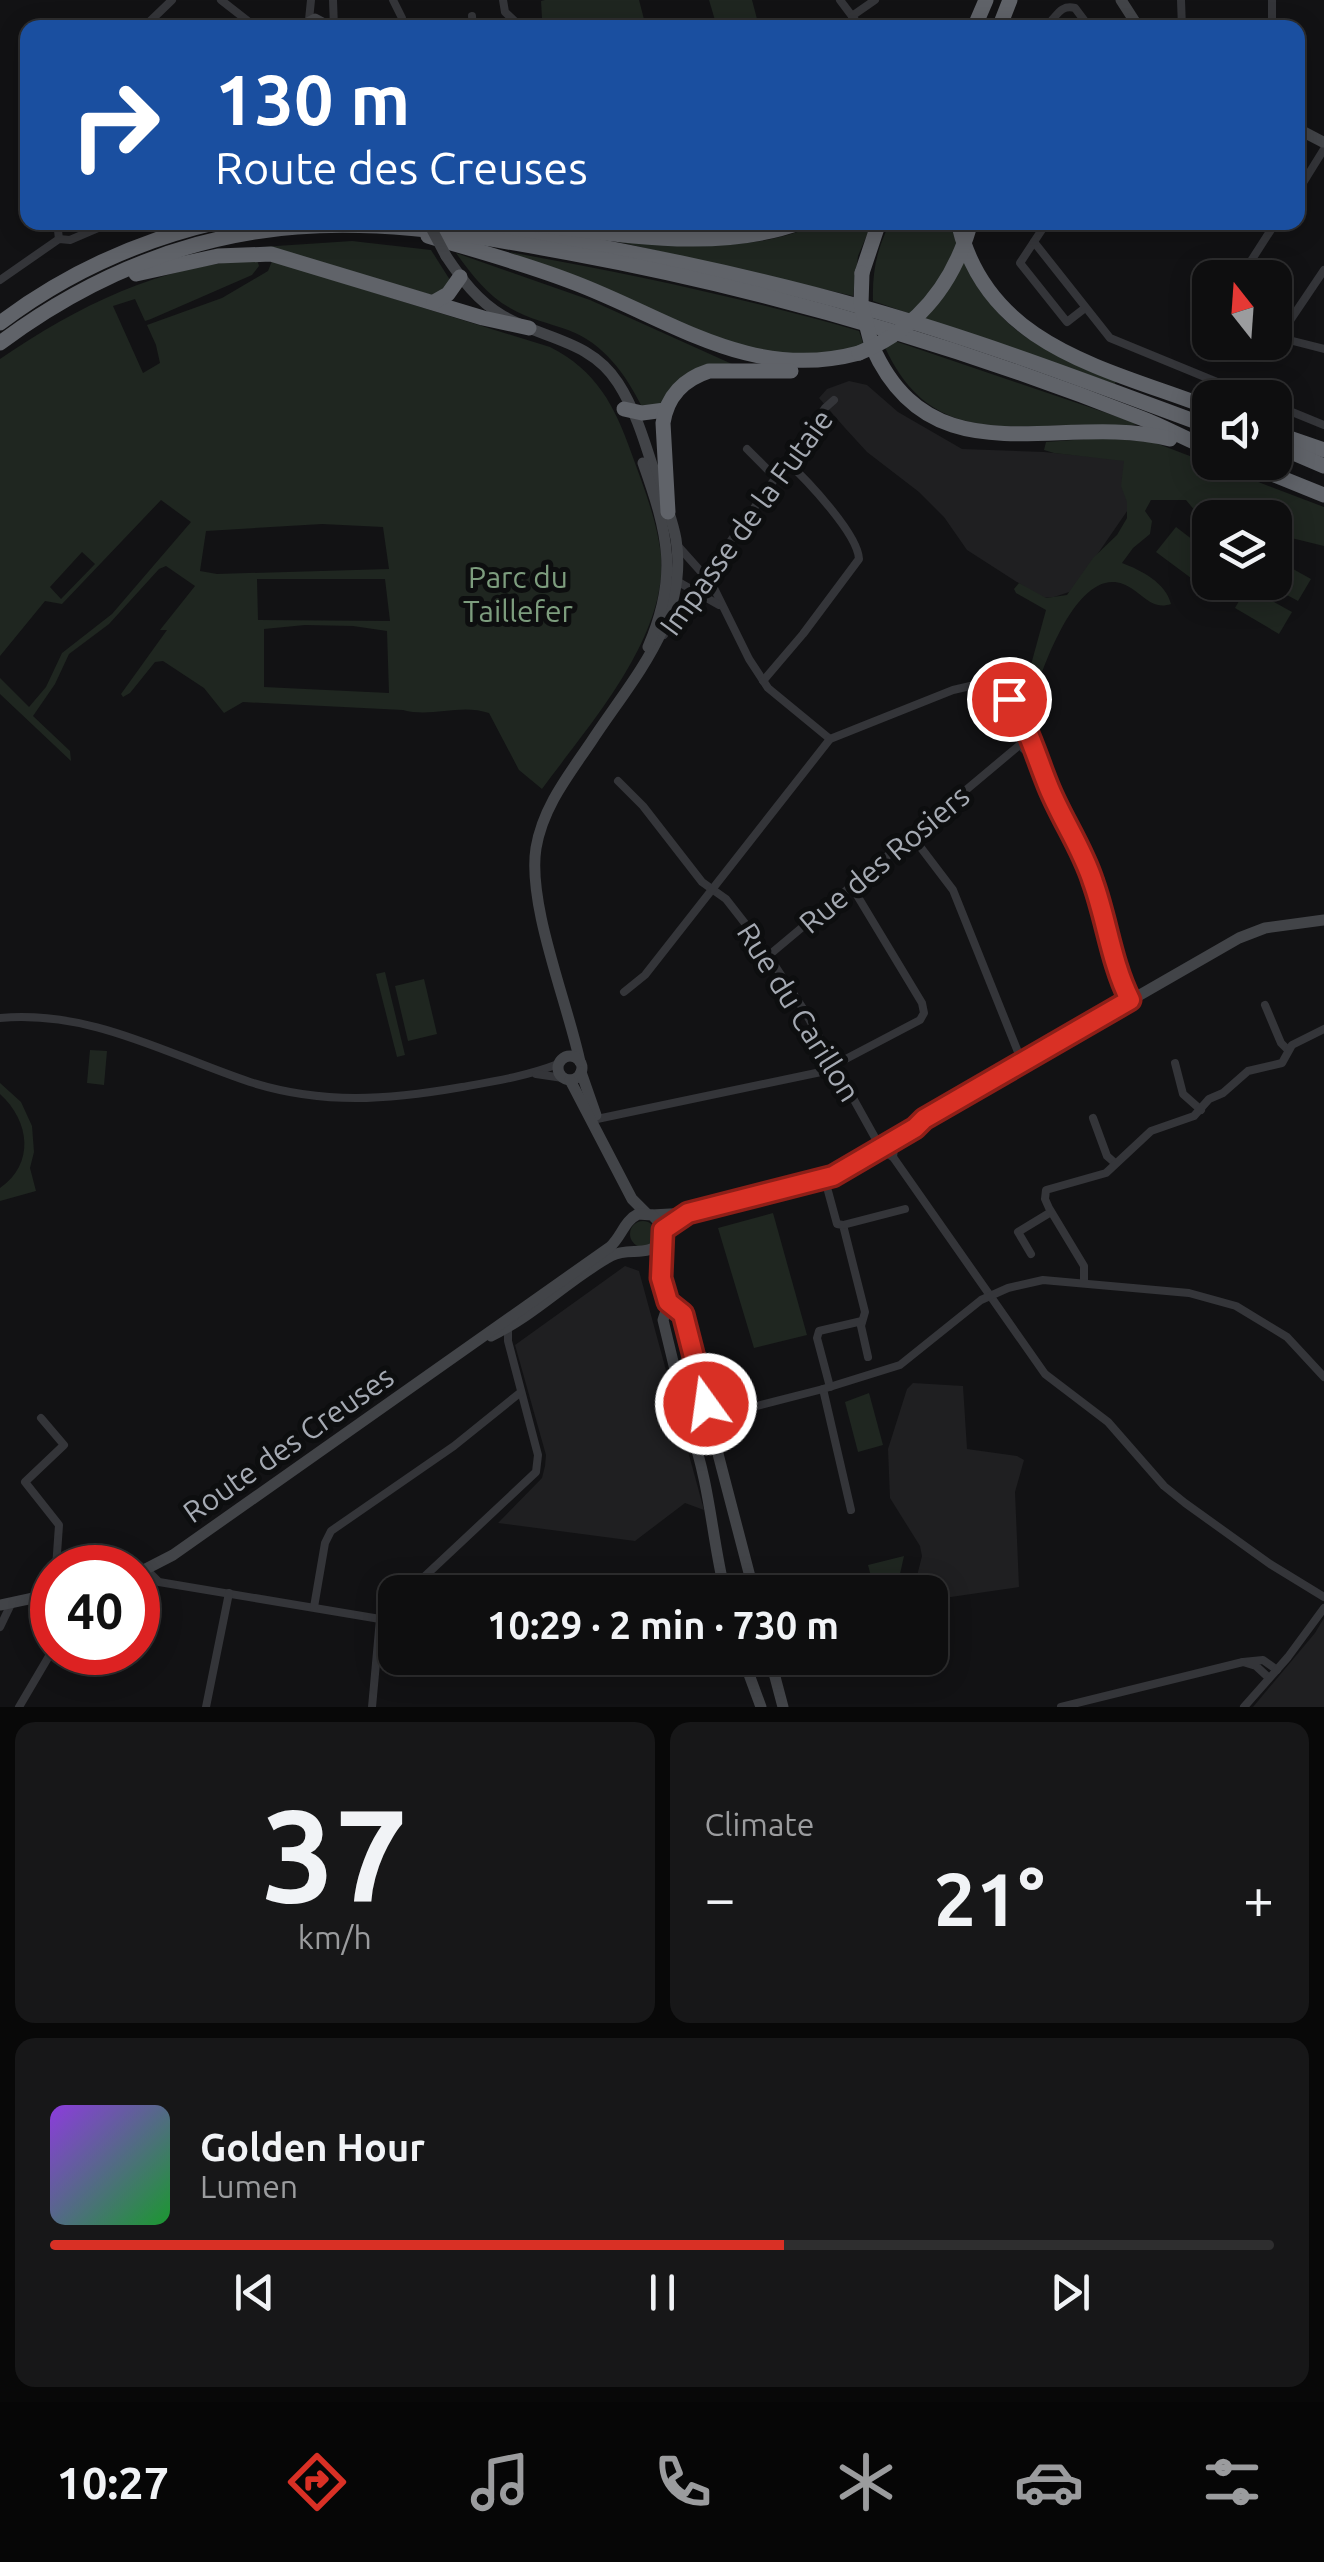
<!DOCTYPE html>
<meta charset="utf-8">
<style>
:root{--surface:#0e0e0f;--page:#171718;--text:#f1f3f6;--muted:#9b9c9e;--line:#2e2e2f;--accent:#d93025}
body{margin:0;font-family:Ubuntu,sans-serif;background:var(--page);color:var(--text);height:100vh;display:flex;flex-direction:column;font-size:38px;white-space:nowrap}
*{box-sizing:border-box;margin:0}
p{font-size:32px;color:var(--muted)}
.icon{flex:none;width:55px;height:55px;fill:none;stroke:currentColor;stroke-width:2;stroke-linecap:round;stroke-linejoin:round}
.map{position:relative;height:1707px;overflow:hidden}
.side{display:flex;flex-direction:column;gap:15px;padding:15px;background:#080808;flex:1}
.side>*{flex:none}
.top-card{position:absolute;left:20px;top:20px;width:1285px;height:210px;border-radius:20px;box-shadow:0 5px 25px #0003,0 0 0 2px var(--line);background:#1a4fa0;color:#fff;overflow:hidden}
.needle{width:65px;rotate:343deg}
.buttons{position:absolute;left:1192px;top:260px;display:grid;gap:20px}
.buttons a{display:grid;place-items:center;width:100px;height:100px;border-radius:20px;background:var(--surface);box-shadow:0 5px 25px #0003,0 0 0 2px var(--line);font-size:50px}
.speed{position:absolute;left:30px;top:1545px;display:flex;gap:20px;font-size:50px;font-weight:700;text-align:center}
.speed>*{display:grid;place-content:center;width:130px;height:130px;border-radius:50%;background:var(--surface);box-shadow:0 5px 25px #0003,0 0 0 2px var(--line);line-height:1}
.speed .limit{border:15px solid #d22;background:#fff;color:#111}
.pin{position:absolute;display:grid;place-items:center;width:85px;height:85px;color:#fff;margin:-42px;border:5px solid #fff;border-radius:50%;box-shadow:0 2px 10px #0007}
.me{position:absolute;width:110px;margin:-55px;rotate:346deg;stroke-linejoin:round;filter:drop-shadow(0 0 8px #0008)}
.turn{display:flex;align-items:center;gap:35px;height:210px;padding:0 30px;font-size:45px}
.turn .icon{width:130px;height:130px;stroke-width:2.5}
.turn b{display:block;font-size:70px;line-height:85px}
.big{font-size:75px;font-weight:600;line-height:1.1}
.side .tile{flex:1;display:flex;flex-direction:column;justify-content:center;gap:15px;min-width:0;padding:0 35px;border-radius:20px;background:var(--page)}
.side .dial{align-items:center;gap:0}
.dial b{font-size:130px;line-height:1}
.song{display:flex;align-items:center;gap:30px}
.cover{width:120px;height:120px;border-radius:15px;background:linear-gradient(135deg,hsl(270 70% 55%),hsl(130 70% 35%))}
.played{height:10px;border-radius:5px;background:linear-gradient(90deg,var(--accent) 60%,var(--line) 60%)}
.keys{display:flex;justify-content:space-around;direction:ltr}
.heat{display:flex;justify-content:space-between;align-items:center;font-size:55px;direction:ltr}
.side .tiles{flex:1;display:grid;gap:15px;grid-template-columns:1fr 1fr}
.tile:last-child{grid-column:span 2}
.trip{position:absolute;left:378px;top:1575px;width:570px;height:100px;border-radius:20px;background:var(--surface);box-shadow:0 5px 25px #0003,0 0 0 2px var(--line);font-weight:600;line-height:100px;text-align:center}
.dock{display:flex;height:160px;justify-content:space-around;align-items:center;background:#060606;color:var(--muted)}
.dock .icon{width:70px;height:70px}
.dock .on{color:var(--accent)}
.dock b{font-size:45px;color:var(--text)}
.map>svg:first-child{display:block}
.built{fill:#1f1f21}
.green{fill:#1f2620;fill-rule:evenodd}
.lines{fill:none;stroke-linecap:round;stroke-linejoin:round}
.street{stroke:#343539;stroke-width:8}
.secondary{stroke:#424448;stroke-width:11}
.highway{stroke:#606369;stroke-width:15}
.secondary-bridge{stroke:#424448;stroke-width:11}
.highway-bridge{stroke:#606369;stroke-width:15}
.route-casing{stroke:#8d1f18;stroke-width:25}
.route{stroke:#d93025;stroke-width:18}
.labels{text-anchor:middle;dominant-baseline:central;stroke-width:10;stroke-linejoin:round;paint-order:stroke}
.street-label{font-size:30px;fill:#a5aab3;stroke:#0d0e0f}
.park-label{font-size:30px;fill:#7d9d7e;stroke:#0d0e0f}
</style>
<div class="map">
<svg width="1324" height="1707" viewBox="0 0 1324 1707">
<rect width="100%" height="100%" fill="#121214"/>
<!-- built -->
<g class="built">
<polygon points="849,381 867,385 898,412 962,449 1044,452 1126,460 1143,488 1072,591 1054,597 1042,598 967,550 944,517 919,492 867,452 845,428 819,398 827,389"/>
<polygon points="625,1266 639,1271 704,1510 685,1503 635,1541 498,1523 542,1478 545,1466 546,1455 515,1345"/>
<polygon points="913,1383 963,1386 967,1449 1017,1456 1024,1460 1015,1492 1019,1587 930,1600 930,1592 913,1592 922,1556 920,1546 890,1498 888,1449 907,1389"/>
<polygon points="1324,1618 1324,1707 1253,1707 1315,1633"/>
</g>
<!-- green -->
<g class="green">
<polygon points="545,0 639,0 646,27 534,27 542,18 541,1"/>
<polygon points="709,0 752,0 757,19 754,27 717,27"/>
<polygon points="611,223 757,222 757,223 723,227"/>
<path d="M819 223H872L858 256 853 296 619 242C686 245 757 253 819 223Z"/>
<path d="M890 223H952C987 326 1019 340 1116 381L1115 384 873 301C872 272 877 248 890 223Z"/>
<polygon points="352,241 431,250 450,280 442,291 432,295 261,247"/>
<path d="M509 252C627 273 744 298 859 331L864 346 813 358 740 347Z"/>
<path d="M456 253 590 300 732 364 659 406 642 407C626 375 604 343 568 330 549 323 528 319 510 308 487 295 472 275 456 253Z"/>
<path d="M257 260 259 266 252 275 151 319 145 321 135 299 113 306 143 373 160 363 156 345 147 325 222 298 268 271 272 261 550 347C596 370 615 406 631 452 643 485 657 520 661 555 668 638 588 726 542 789L519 770 489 713C460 703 432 718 403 710L243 702 224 713 204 688 163 661 155 662 130 693 123 697 121 694 167 630H160L195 586 166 566 159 569 109 624 69 654 55 684 33 716 70 751 71 761 0 694V678L29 707 46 687 62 653 112 614 191 522 161 500 62 604 45 601 0 656V359C78 306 161 264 257 260ZM322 524 383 527 389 569 217 574 200 571 206 531ZM82 552 95 564 61 599 50 587ZM257 579H385L390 621 258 620ZM305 625 353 626 387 631 389 693 264 687V629Z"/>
<path d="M880 336 1139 424C1123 428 1091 424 1071 425 980 429 919 432 880 336Z"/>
<path d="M1101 438 1153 442 1324 507V546L1275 534V518H1201L1186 500H1151L1145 511 1152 521 1150 534 1133 548 1122 563C1141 570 1166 583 1171 604 1150 611 1142 591 1123 584 1078 567 1044 664 1034 696L1029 672 1046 610 1016 593 1014 589 1019 583 1046 598 1067 595 1093 558 1117 535 1127 518V502L1121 486 1124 461 1054 453 1044 450 1046 442Z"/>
<polygon points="1176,527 1210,553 1191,578 1156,552"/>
<polygon points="1275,559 1311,579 1298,601 1265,583 1275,582"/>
<polygon points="1247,587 1292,612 1279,634 1235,608"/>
<polygon points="385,972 405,1055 397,1057 376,974"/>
<polygon points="424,979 437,1034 408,1041 395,986"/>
<polygon points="90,1050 107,1051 104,1085 87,1083"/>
<path d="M0 1083 21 1102 32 1126 34 1152 30 1168 36 1191 0 1201V1188C35 1164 30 1121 0 1094Z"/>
<polygon points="773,1213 807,1335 754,1348 718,1228"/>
<circle cx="643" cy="1234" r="13"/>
<polygon points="869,1393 883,1445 858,1452 845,1402"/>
<polygon points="904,1556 898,1583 874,1588 868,1565"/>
</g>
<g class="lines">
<!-- street -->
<g class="street">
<polyline points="221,0 257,28"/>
<polyline points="333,0 334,28"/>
<polyline points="393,0 402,18 399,28"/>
<polyline points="503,0 505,12 522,28"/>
<polyline points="840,0 861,28"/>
<polyline points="1181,0 1182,28"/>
<polyline points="472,16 473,28"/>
<polyline points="852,16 875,0"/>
<polyline points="309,20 311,0"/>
<path d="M1052 20C1059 12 1063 5 1075 8L1090 28"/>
<polyline points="256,27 272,28"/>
<polyline points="143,28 172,0"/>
<polyline points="282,28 301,25"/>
<polyline points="371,28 383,28"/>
<polyline points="1272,28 1272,0"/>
<polyline points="1298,191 1324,149"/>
<polyline points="57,222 59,239"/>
<polyline points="1047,222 1020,263 1067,322 1085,308"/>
<polyline points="1034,242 1110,338 1256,398"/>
<polyline points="1324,270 1285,328 1289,340 1324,349"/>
<polyline points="1240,278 1276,222"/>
<polyline points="0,280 59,239 70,240 112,222"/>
<polyline points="1275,405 1324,425"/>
<polyline points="747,449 775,477"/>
<polyline points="678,546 712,584 749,659 768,688 830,739"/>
<polyline points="675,580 719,605"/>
<polyline points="664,635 825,408 834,400"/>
<path d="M763 681 803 634 859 559C858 534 806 479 787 462"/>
<polyline points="1014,710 1022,742"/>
<circle cx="1028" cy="745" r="6"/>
<polyline points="1034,745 1043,771"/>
<polyline points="1029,751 1093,880 1116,970 1130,1000"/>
<polyline points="618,781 643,806 702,882 726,899 758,940 804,1010 878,1143"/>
<polyline points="912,836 953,890 1022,1062"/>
<polyline points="768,956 1022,743"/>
<polyline points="624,992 645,975 830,739 953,690 979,684 992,686 1006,696 1021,716 1032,740"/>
<polyline points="1265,1005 1281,1043 1288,1050"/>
<path d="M0 1018C92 1010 166 1054 250 1082 323 1105 388 1100 462 1087 496 1081 527 1076 558 1064"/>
<polyline points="1175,1063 1183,1094 1201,1110"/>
<polyline points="536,1074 563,1078"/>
<polyline points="1093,1118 1107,1156 1115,1163"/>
<polyline points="597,1119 821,1072 920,1020 924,1013 922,1003 852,887"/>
<polyline points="879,1149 893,1157 1045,1374 1108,1422 1164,1486 1185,1503 1270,1564 1324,1597"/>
<polyline points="893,1157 895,1140"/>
<polyline points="828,1191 837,1224 843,1225 865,1312 861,1326 868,1357"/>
<polyline points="843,1225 905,1209"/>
<polyline points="1031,1254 1018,1232 1051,1212"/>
<polyline points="1084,1282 1084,1266 1049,1208 1045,1199 1046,1190 1106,1173 1151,1131 1194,1116 1209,1099 1223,1093 1248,1071 1282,1063 1292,1045 1324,1029"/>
<polyline points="830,1387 817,1338 819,1331 862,1321"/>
<polyline points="823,1389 851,1510"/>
<polyline points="41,1418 64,1445 25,1482 59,1525 56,1568"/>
<polyline points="710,1418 823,1389 900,1365 981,1300 1008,1288 1043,1280 1189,1293 1236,1306 1287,1337 1324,1377"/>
<polyline points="146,1569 159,1582 380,1619 395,1605"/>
<polyline points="408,1592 536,1472 538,1455 508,1341 508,1327"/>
<polyline points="314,1607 325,1543 331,1531 454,1446 521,1392"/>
<polyline points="0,1627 12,1602"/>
<polyline points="1269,1678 1256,1666 1243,1662 1263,1660 1277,1670"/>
<polyline points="19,1707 52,1651"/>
<polyline points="206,1707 229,1593"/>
<polyline points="372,1707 380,1619"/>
<polyline points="1061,1707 1243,1662"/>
<polyline points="1244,1707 1288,1657 1324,1608"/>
</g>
<!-- secondary -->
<g class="secondary">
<polyline points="1121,0 1139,28"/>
<polyline points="298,28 315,19 332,28"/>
<polyline points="1298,129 1323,142"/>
<path d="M446 256C462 280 478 301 503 316 543 339 591 340 618 383 636 411 645 443 655 474 663 495 672 517 676 539 689 620 632 679 591 742 568 776 543 807 536 848 527 905 568 1004 580 1062"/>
<path d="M643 463C668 534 679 575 648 647"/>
<circle cx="570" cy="1068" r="12"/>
<polyline points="581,1072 596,1115"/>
<polyline points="570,1080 632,1199 647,1214"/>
<polyline points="815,1182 910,1124 924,1119 1239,938 1265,928 1324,920"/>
<polyline points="652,1215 688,1213 819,1181"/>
<polyline points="669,1302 663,1320 689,1428 691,1432 711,1427 706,1410 687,1416"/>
<path d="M491 1336C535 1315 569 1279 611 1256 630 1246 648 1259 662 1240"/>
<polyline points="711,1427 754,1592"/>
<path d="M691 1432C710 1485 712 1539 725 1592"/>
<path d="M138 1573 173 1555 610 1247C622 1236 624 1221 638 1214L652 1215 662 1225 661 1278 669 1302 683 1314 706 1410"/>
<polyline points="0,1605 52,1594"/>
<polyline points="743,1658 761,1707"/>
<polyline points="770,1658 783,1707"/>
</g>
<!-- highway -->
<g class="highway">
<polyline points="974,28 986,0"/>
<polyline points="999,28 1010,0"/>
<path d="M472 222C604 247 736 271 865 308 982 341 1096 385 1210 427"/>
<path d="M958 222C986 347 1106 368 1210 408"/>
<path d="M529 224C618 233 714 254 802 222"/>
<path d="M428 236C477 251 527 264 575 283 672 320 751 382 859 353"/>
<polyline points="862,273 879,222"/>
<polyline points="136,274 218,256 271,254 483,318 529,328"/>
<polyline points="434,302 448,294 460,277"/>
<path d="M0 323C65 274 140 240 218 222"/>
<path d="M0 343C75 287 161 247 254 232 360 215 464 233 569 253 764 289 956 345 1141 418 1165 427 1187 440 1210 449"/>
<path d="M872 346C932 483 1060 411 1170 439"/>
<polyline points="624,409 642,413 665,410"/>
<polyline points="1275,433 1324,450"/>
<polyline points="1275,445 1324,466"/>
<polyline points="1242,462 1324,495"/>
<path d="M668 512 663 423C667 396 684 379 709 371H791"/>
</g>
<!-- secondary-bridge -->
<polyline class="secondary-bridge" points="428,222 446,256"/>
<!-- highway-bridge -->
<g class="highway-bridge">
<polyline points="862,273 861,304 872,346"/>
<path d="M859 353C918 329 954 283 971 222"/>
</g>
</g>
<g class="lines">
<!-- route casing -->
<g class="route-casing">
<path id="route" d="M706 1404 683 1314 668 1302 661 1278 663 1230 688 1213 833 1176 915 1128 924 1119 1130 1000C1111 962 1107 921 1093 882 1082 847 1060 817 1047 783 1035 753 1028 726 1009 699"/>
</g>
<!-- route -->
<use href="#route" class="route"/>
</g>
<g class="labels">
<!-- street labels -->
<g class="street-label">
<text transform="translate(746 522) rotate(-54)">Impasse de la Futaie</text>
<text transform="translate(884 859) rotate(-40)">Rue des Rosiers</text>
<text transform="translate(799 1012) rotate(58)">Rue du Carillon</text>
<text transform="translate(288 1444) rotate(-35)">Route des Creuses</text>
</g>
<!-- park labels -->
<g class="park-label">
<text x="518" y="577">Parc du<tspan x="518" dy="34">Taillefer</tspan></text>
</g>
</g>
</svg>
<div class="buttons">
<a><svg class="needle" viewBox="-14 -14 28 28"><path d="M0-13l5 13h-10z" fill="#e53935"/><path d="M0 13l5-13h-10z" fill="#9b9c9e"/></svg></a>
<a><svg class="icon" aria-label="sound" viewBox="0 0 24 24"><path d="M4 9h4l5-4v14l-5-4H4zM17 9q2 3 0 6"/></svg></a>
<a><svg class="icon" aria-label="layers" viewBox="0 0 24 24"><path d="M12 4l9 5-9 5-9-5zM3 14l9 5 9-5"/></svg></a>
</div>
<div class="speed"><div class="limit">40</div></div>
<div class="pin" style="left:1009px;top:699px;background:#d93025"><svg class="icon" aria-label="arrive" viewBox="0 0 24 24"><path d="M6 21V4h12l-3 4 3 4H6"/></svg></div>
<svg class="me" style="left:706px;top:1404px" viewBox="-20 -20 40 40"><circle r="17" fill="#d93025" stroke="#fff" stroke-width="3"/><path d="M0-11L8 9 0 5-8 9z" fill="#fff"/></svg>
<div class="trip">10:29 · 2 min · 730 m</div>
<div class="top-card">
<div class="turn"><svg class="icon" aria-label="right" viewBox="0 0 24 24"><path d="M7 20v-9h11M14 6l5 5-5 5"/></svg><div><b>130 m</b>Route des Creuses</div></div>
</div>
</div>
<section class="side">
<div class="tiles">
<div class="tile dial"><b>37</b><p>km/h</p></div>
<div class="tile"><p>Climate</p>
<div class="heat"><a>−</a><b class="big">21°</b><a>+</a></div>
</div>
<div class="tile">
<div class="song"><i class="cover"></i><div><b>Golden Hour</b><p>Lumen</p></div></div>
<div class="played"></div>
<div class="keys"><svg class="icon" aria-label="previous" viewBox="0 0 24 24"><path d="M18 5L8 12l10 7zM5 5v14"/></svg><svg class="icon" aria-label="pause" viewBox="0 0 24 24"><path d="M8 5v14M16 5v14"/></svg><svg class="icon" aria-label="next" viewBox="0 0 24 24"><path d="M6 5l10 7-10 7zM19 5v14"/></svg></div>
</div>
</div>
</section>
<nav class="dock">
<b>10:27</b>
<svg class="icon on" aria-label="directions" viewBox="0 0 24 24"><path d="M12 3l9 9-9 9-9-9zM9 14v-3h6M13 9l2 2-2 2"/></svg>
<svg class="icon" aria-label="music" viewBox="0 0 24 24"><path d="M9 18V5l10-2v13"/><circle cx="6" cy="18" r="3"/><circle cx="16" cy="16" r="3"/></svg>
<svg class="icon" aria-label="phone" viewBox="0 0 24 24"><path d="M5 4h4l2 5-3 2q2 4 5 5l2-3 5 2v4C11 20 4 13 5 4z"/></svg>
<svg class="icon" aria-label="climate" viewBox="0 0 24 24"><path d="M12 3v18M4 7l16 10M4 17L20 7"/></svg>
<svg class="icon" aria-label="car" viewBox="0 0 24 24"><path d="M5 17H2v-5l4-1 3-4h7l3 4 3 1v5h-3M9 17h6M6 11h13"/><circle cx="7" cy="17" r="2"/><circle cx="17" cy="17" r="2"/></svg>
<svg class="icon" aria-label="filters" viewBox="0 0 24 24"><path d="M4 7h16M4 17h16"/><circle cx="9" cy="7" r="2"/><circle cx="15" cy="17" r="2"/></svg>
</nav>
